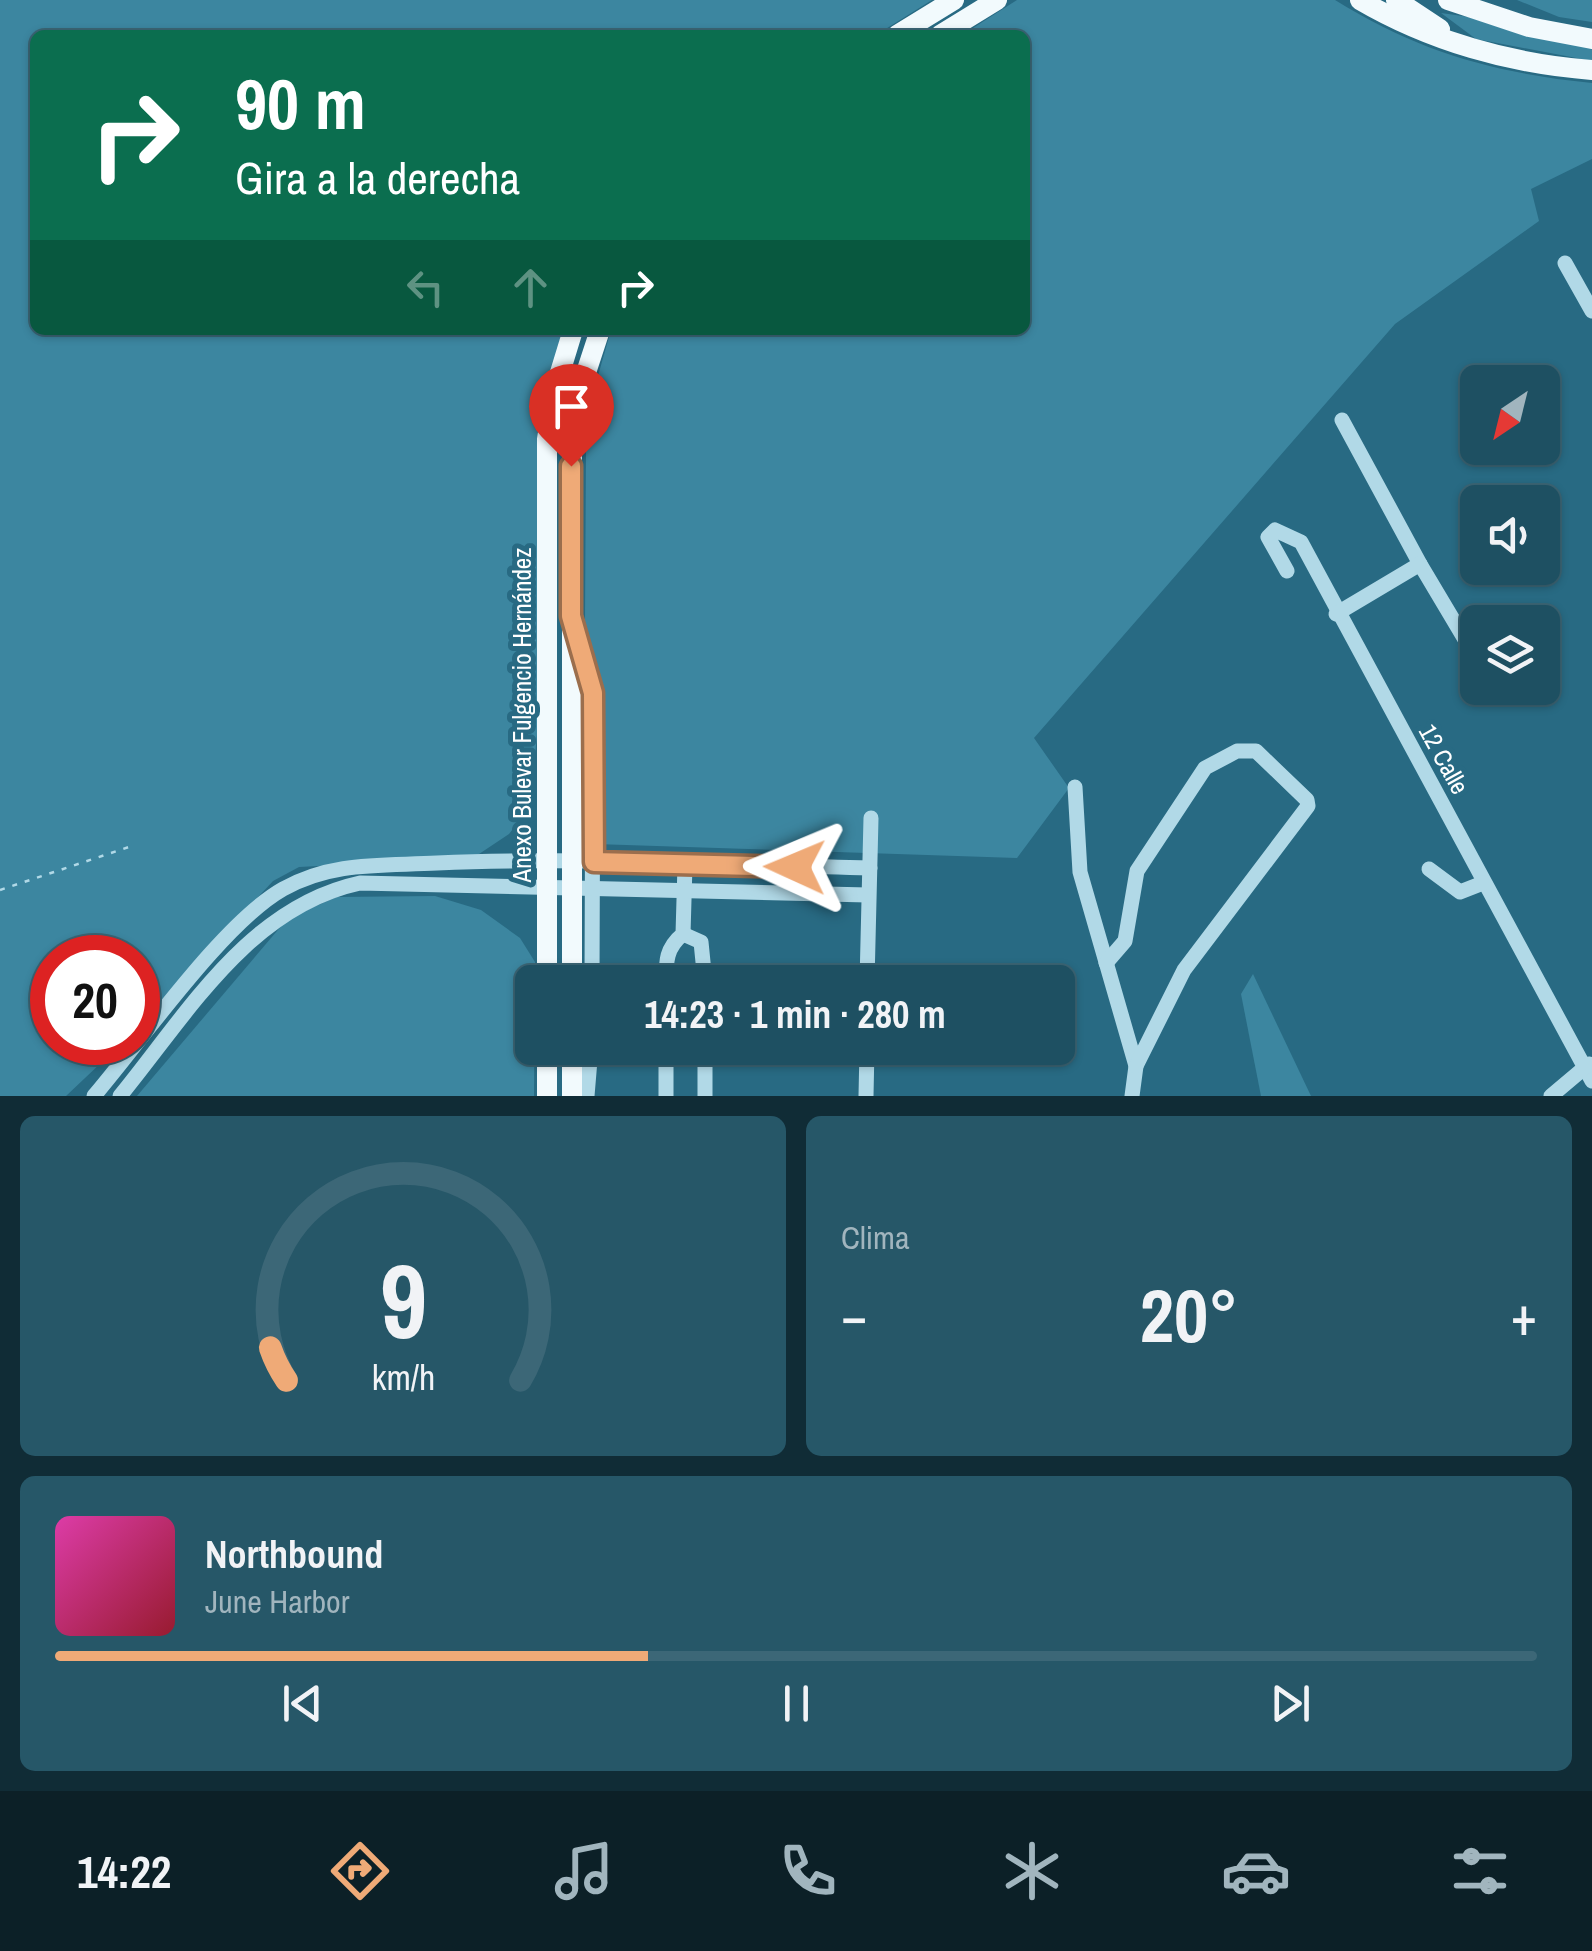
<!DOCTYPE html>
<html lang="es">
<meta charset="utf-8">
<style>
:root{--surface:#1e5062;--page:#265768;--text:#f1f3f6;--muted:#a1b5be;--line:#3c6777;--accent:#efaa77}
body{margin:0;font-family:"Archivo Narrow",sans-serif;background:var(--page);color:var(--text);height:100vh;display:flex;flex-direction:column;font-size:38px;white-space:nowrap}
*{box-sizing:border-box;margin:0}
p{font-size:32px;color:var(--muted)}
.icon{flex:none;width:55px;height:55px;fill:none;stroke:currentColor;stroke-width:2;stroke-linecap:round;stroke-linejoin:round}
.map{position:relative;height:1096px;overflow:hidden}
.sheet{display:flex;flex-direction:column;gap:20px;padding:20px;background:#102c36;flex:1}
.sheet>*{flex:none}
.hud{position:absolute;left:30px;top:30px;width:1000px;height:305px;border-radius:15px;box-shadow:0 2px 8px #0004,0 0 0 2px var(--line);background:#0b6e4f;color:#fff;overflow:hidden}
.needle{width:65px;rotate:215deg}
.buttons{position:absolute;left:1460px;top:365px;display:grid;gap:20px}
.buttons a{display:grid;place-items:center;width:100px;height:100px;border-radius:15px;background:var(--surface);box-shadow:0 2px 8px #0004,0 0 0 2px var(--line);font-size:50px}
.speed{position:absolute;left:30px;top:935px;display:flex;gap:20px;font-size:50px;font-weight:700;text-align:center}
.speed>*{display:grid;place-content:center;width:130px;height:130px;border-radius:50%;background:var(--surface);box-shadow:0 2px 8px #0004,0 0 0 2px var(--line);line-height:1}
.speed .limit{border:15px solid #d22;background:#fff;color:#111}
.pin{position:absolute;display:grid;place-items:center;width:85px;height:85px;color:#fff;margin:-102px -42px;border-radius:50% 50% 50% 0;rotate:-45deg;box-shadow:0 0 10px #0007}
.pin .icon{rotate:45deg}
.me{position:absolute;width:110px;margin:-55px;rotate:271deg;stroke-linejoin:round;filter:drop-shadow(0 0 8px #0008)}
.turn{display:flex;align-items:center;gap:35px;height:210px;padding:0 40px;font-size:45px}
.turn .icon{width:130px;height:130px;stroke-width:2.5}
.turn b{display:block;font-size:70px;line-height:85px}
.lanes{display:flex;align-items:center;height:95px;padding:0 40px;background:#0003;justify-content:center;gap:50px;direction:ltr}
.lanes .off{opacity:.35}
.big{font-size:75px;font-weight:700;line-height:1.1}
.sheet .tile{flex:1;display:flex;flex-direction:column;justify-content:center;gap:15px;min-width:0;padding:0 35px;border-radius:15px;background:var(--page)}
.sheet .dial{align-items:center;gap:0}
.dial svg{height:260px;overflow:visible;fill:none;stroke:var(--line);stroke-width:7;stroke-linecap:round;text-anchor:middle}
.dial text{fill:var(--text);stroke:none}
.song{display:flex;align-items:center;gap:30px}
.cover{width:120px;height:120px;border-radius:15px;background:linear-gradient(135deg,hsl(320 70% 55%),hsl(350 70% 35%))}
.played{height:10px;border-radius:5px;background:linear-gradient(90deg,var(--accent) 40%,var(--line) 40%)}
.keys{display:flex;justify-content:space-around;direction:ltr}
.heat{display:flex;justify-content:space-between;align-items:center;font-size:55px;direction:ltr}
.sheet .tiles{flex:1;display:grid;gap:20px;grid-template-columns:1fr 1fr}
.tile:last-child{grid-column:span 2}
.trip{position:absolute;left:515px;top:965px;width:560px;height:100px;border-radius:15px;background:var(--surface);box-shadow:0 2px 8px #0004,0 0 0 2px var(--line);font-weight:700;line-height:100px;text-align:center}
.dock{display:flex;height:160px;justify-content:space-around;align-items:center;background:#0c2027;color:var(--muted)}
.dock .icon{width:70px;height:70px}
.dock .current{color:var(--accent)}
.dock b{font-size:45px;color:var(--text)}
.map>svg:first-child{display:block}
.green{fill:#3c86a0}
.lines{fill:none;stroke-linecap:round;stroke-linejoin:round}
.path{stroke:#b1d9e7;stroke-width:2.5;stroke-dasharray:5 8;stroke-linecap:butt}
.minor{stroke:#b1d9e7;stroke-width:15}
.major{stroke:#f2fafd;stroke-width:20}
.route-casing{stroke:#9b6e4d;stroke-width:25}
.route{stroke:#efaa77;stroke-width:18}
.labels{text-anchor:middle;dominant-baseline:central;stroke-width:10;stroke-linejoin:round;paint-order:stroke}
.street-label{font-size:25px;fill:#fff;stroke:#286a83}
</style>
<div class="map">
<svg width="1592" height="1096" viewBox="0 0 1592 1096">
<rect width="100%" height="100%" fill="#286a83"/>
<!-- green -->
<g class="green">
<polygon points="0,0 932,0 876,35 35,35 35,330 562,330 541,429 538,725 530,807 509,834 473,858 299,867 273,881 138,1026 138,958 52,958 52,1042 122,1043 66,1096 0,1096"/>
<path d="M1017 0H1335C1419 52 1494 73 1592 83V159L1531 189 1539 221 1395 324 1034 738 1069 788 1017 858 595 844 602 730 585 622 586 449 592 397 611 330H1025V35H962Z"/>
<polygon points="1517,0 1592,0 1592,22 1559,17"/>
<polygon points="1441,13 1484,19 1592,48 1592,61 1476,39"/>
<polygon points="435,896 481,910 520,938 535,962 534,1096 137,1096 288,918 337,897"/>
<polygon points="1253,974 1311,1096 1261,1096 1241,994"/>
</g>
<g class="lines">
<!-- path -->
<polyline class="path" points="0,890 129,847"/>
<!-- minor -->
<g class="minor">
<polyline points="1565,263 1592,311"/>
<polyline points="1342,420 1420,564"/>
<polyline points="1287,571 1268,537 1275,530 1301,542 1592,1081"/>
<polyline points="1336,614 1420,564 1473,653"/>
<polyline points="577,639 593,693 592,982"/>
<polyline points="1075,787 1080,872 1136,1066 1132,1096"/>
<polyline points="1429,869 1460,892 1483,883"/>
<polyline points="683,934 701,942 705,982"/>
<polyline points="1106,963 1125,941 1137,871 1205,768 1237,751 1256,751 1307,800 1308,806 1184,970 1136,1066"/>
<path d="M666 982C666 961 666 948 683 934L685 865"/>
<polyline points="867,982 871,818"/>
<path d="M94 1096C142 1040 223 923 283 889 332 861 383 866 437 863 581 857 726 865 870 868"/>
<path d="M120 1096C188 1013 249 907 360 883L868 895"/>
<polyline points="587,1096 591,1048"/>
<polyline points="666,1096 666,1048"/>
<polyline points="705,1096 705,1048"/>
<polyline points="866,1096 867,1048"/>
<polyline points="1551,1096 1589,1064"/>
</g>
<!-- major -->
<g class="major">
<path d="M1360 0C1430 41 1511 64 1592 70"/>
<polyline points="1396,0 1440,29"/>
<polyline points="1448,0 1529,27 1592,39"/>
<polyline points="897,35 954,0"/>
<polyline points="940,35 997,0"/>
<polyline points="547,982 547,439 555,389 573,330"/>
<polyline points="572,982 572,441 579,394 600,330"/>
<polyline points="547,1096 547,1048"/>
<polyline points="572,1096 572,1048"/>
</g>
</g>
<g class="lines">
<!-- route casing -->
<g class="route-casing">
<polyline id="route" points="571,466 571,616 593,693 594,862 795,867"/>
</g>
<!-- route -->
<use href="#route" class="route"/>
</g>
<g class="labels">
<!-- street labels -->
<g class="street-label">
<text transform="translate(522 715) rotate(-90)">Anexo Bulevar Fulgencio Hernández</text>
<text transform="translate(1444 759) rotate(61)">12 Calle</text>
</g>
</g>
</svg>
<div class="buttons">
<a><svg class="needle" viewBox="-14 -14 28 28"><path d="M0-13l5 13h-10z" fill="#e53935"/><path d="M0 13l5-13h-10z" fill="#a1b5be"/></svg></a>
<a><svg class="icon" aria-label="sound" viewBox="0 0 24 24"><path d="M4 9h4l5-4v14l-5-4H4zM17 9q2 3 0 6"/></svg></a>
<a><svg class="icon" aria-label="layers" viewBox="0 0 24 24"><path d="M12 4l9 5-9 5-9-5zM3 14l9 5 9-5"/></svg></a>
</div>
<div class="speed"><div class="limit">20</div></div>
<div class="pin" style="left:571px;top:466px;background:#d93025"><svg class="icon" aria-label="arrive" viewBox="0 0 24 24"><path d="M6 21V4h12l-3 4 3 4H6"/></svg></div>
<svg class="me" style="left:795px;top:867px" viewBox="-20 -20 40 40"><path d="M0-17L14 15 0 8-14 15z" fill="#efaa77" stroke="#fff" stroke-width="4"/></svg>
<div class="trip">14:23 · 1 min · 280 m</div>
<div class="hud">
<div class="turn"><svg class="icon" aria-label="right" viewBox="0 0 24 24"><path d="M7 20v-9h11M14 6l5 5-5 5"/></svg><div><b>90 m</b>Gira a la derecha</div></div>
<div class="lanes"><svg class="icon off" aria-label="left" viewBox="0 0 24 24"><path d="M17 20v-9H6M10 6l-5 5 5 5"/></svg><svg class="icon off" aria-label="ahead" viewBox="0 0 24 24"><path d="M12 20V5M6 11l6-6 6 6"/></svg><svg class="icon" aria-label="right" viewBox="0 0 24 24"><path d="M7 20v-9h11M14 6l5 5-5 5"/></svg></div>
</div>
</div>
<section class="sheet">
<div class="tiles">
<div class="tile dial"><svg viewBox="0 0 100 80">
<path d="M14 69A42 42 0 1 1 86 69"/>
<path d="M14 69A42 42 0 0 1 9 59" stroke="#efaa77"/>
<text x="50" y="56" font-size="32" font-weight="700">9</text>
<text x="50" y="72" font-size="11">km/h</text>
</svg></div>
<div class="tile"><p>Clima</p>
<div class="heat"><a>−</a><b class="big">20°</b><a>+</a></div>
</div>
<div class="tile">
<div class="song"><i class="cover"></i><div><b>Northbound</b><p>June Harbor</p></div></div>
<div class="played"></div>
<div class="keys"><svg class="icon" aria-label="previous" viewBox="0 0 24 24"><path d="M18 5L8 12l10 7zM5 5v14"/></svg><svg class="icon" aria-label="pause" viewBox="0 0 24 24"><path d="M8 5v14M16 5v14"/></svg><svg class="icon" aria-label="next" viewBox="0 0 24 24"><path d="M6 5l10 7-10 7zM19 5v14"/></svg></div>
</div>
</div>
</section>
<nav class="dock">
<b>14:22</b>
<svg class="icon current" aria-label="directions" viewBox="0 0 24 24"><path d="M12 3l9 9-9 9-9-9zM9 14v-3h6M13 9l2 2-2 2"/></svg>
<svg class="icon" aria-label="music" viewBox="0 0 24 24"><path d="M9 18V5l10-2v13"/><circle cx="6" cy="18" r="3"/><circle cx="16" cy="16" r="3"/></svg>
<svg class="icon" aria-label="phone" viewBox="0 0 24 24"><path d="M5 4h4l2 5-3 2q2 4 5 5l2-3 5 2v4C11 20 4 13 5 4z"/></svg>
<svg class="icon" aria-label="climate" viewBox="0 0 24 24"><path d="M12 3v18M4 7l16 10M4 17L20 7"/></svg>
<svg class="icon" aria-label="car" viewBox="0 0 24 24"><path d="M5 17H2v-5l4-1 3-4h7l3 4 3 1v5h-3M9 17h6M6 11h13"/><circle cx="7" cy="17" r="2"/><circle cx="17" cy="17" r="2"/></svg>
<svg class="icon" aria-label="filters" viewBox="0 0 24 24"><path d="M4 7h16M4 17h16"/><circle cx="9" cy="7" r="2"/><circle cx="15" cy="17" r="2"/></svg>
</nav>
